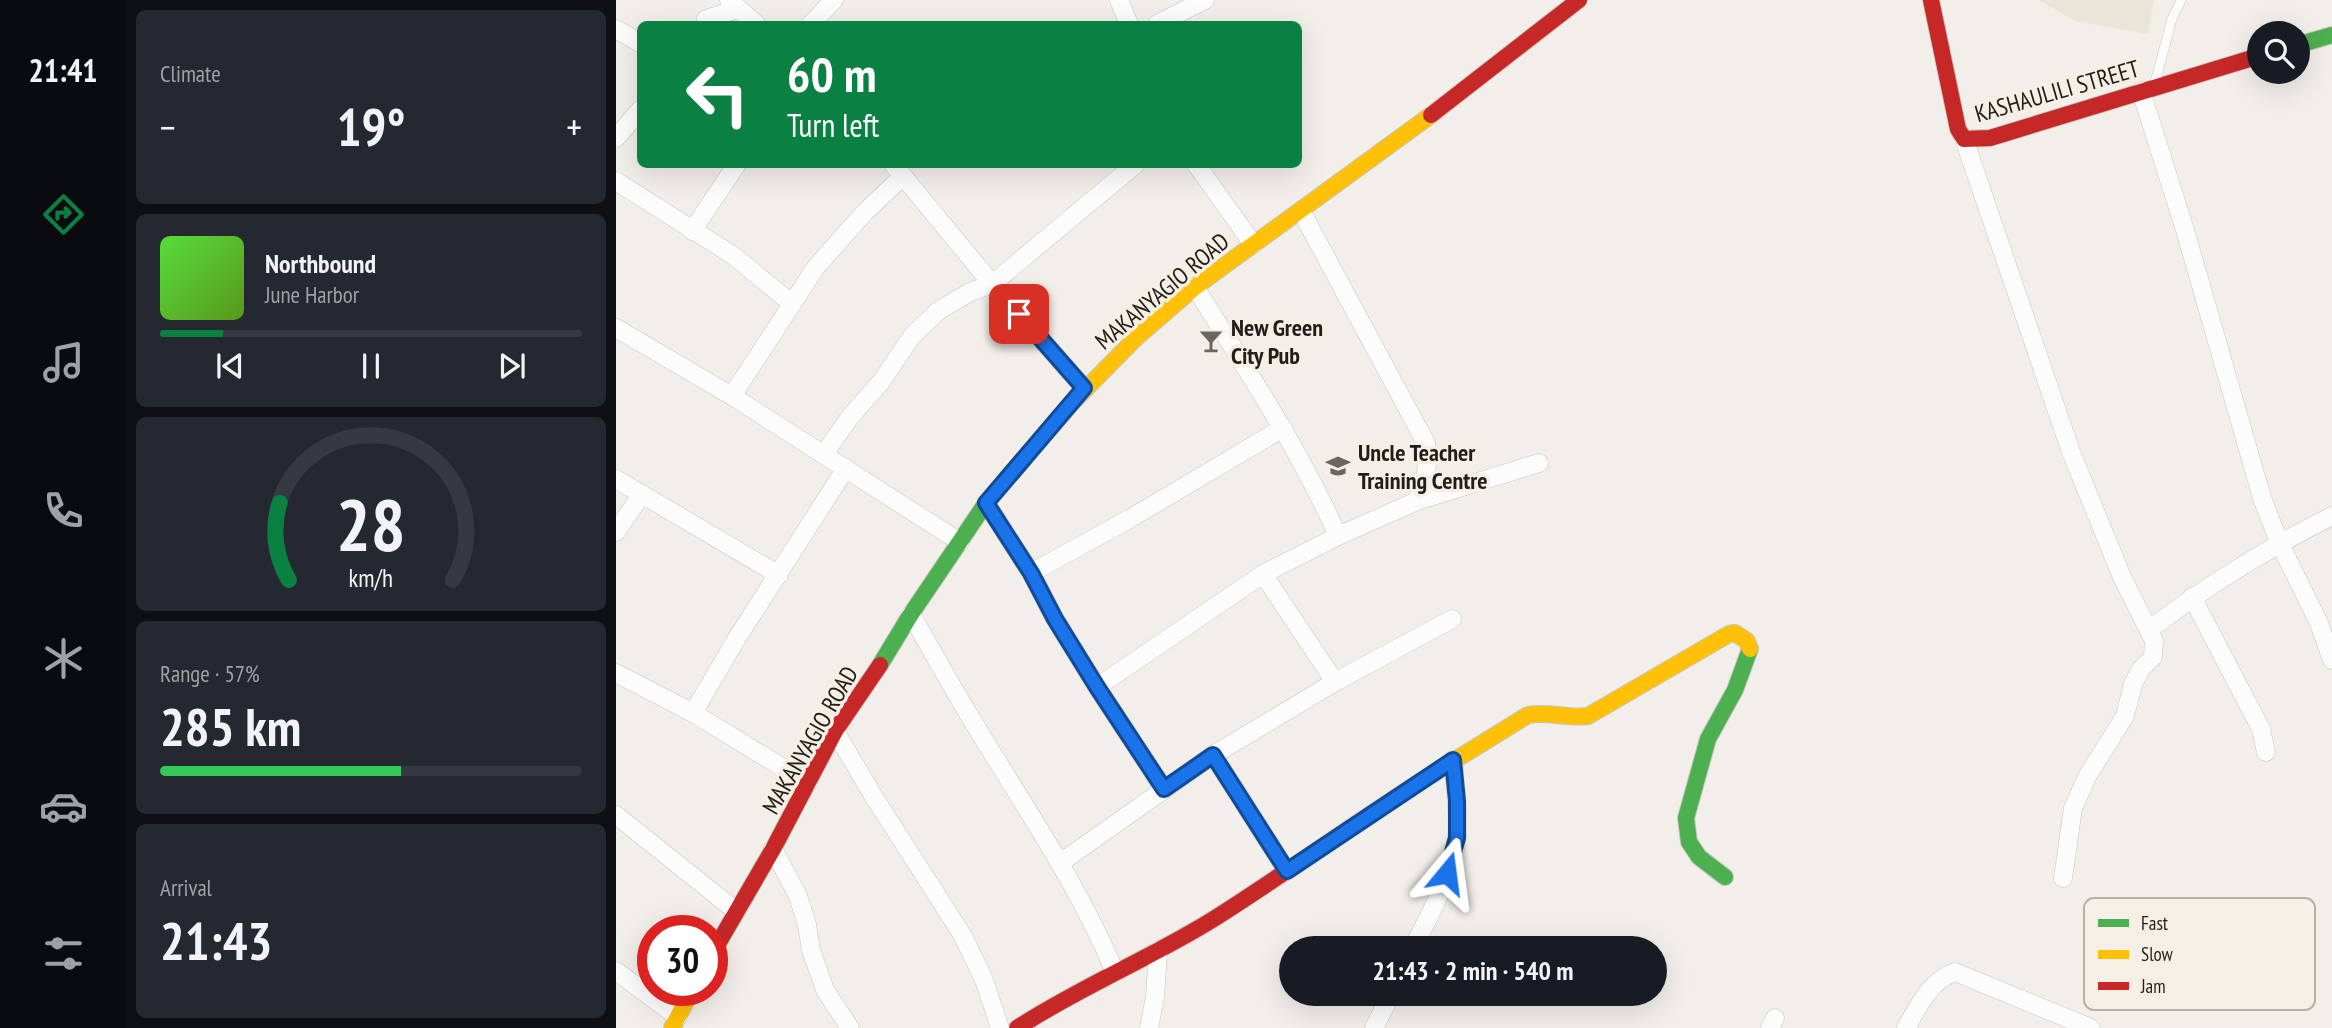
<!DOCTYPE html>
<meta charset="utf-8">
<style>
:root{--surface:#171b24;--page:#242831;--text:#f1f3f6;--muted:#9ea1a6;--line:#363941;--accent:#0b8043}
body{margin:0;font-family:"PT Sans Narrow",sans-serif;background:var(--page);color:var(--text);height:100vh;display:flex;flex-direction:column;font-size:26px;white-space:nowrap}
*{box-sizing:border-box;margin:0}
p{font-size:23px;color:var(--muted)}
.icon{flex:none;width:38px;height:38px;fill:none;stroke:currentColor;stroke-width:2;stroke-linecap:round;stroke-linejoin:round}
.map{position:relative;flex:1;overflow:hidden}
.details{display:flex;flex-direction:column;gap:10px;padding:10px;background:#0d0f14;width:490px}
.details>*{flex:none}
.hud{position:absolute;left:21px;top:21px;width:665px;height:147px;border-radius:10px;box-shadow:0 7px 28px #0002;background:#0b8043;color:#fff;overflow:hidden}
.fabs{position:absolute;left:1631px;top:21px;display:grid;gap:14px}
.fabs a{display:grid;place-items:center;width:63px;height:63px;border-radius:50%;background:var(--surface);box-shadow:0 7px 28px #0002;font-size:35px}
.speed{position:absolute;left:21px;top:915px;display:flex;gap:14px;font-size:35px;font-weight:700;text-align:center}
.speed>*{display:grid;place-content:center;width:91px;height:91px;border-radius:50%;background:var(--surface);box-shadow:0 7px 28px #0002;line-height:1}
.speed .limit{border:10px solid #d22;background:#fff;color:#111}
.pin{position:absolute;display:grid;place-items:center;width:60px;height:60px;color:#fff;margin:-30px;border-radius:14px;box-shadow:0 4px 10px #0006}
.me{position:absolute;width:77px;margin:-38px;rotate:16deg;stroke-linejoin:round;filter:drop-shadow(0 0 5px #0008)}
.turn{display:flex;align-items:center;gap:24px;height:147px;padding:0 35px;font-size:32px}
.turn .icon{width:91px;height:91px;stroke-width:2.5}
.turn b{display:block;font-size:49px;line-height:60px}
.big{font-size:52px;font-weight:700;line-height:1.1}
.details .card{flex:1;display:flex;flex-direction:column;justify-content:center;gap:10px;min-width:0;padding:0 24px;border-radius:10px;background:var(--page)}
.details .dial{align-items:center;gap:0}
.dial svg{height:182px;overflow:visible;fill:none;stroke:var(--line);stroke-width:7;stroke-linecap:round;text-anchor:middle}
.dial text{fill:var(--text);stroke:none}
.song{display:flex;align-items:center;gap:21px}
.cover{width:84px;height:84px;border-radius:10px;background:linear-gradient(135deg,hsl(110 70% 55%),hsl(90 70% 35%))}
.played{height:7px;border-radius:4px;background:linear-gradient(90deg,var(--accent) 15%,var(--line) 15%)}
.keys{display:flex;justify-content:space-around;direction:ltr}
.heat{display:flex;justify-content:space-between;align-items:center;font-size:38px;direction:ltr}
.charge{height:10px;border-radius:5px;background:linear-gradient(90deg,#34c759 57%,var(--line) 0)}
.trip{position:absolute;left:663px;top:936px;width:388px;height:70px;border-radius:35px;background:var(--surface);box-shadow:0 7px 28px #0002;font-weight:700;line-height:70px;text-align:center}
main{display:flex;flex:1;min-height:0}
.tabs{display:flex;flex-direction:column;width:126px;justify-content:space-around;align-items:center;background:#090b0e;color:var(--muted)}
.tabs .icon{width:49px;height:49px}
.tabs .on{color:var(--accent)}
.tabs b{font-size:32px;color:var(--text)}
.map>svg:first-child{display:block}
.built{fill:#ebe4d8}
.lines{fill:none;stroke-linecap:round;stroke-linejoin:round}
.lane-casing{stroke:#c7c4bf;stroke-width:10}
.street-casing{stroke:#c7c4bf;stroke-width:19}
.fast-casing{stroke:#c7c4bf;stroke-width:18}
.slow-casing{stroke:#c7c4bf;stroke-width:18}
.jam-casing{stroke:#c7c4bf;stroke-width:18}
.lane{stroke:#fdfcfc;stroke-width:9}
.street{stroke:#fdfcfc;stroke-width:18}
.fast{stroke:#4caf50;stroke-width:16}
.slow{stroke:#ffc107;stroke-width:16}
.jam{stroke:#c62828;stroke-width:16}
.route-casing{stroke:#114b97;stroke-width:18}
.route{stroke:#1a73e8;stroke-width:12}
.labels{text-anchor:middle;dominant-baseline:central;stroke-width:7;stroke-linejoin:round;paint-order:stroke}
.street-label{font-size:24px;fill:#201e1a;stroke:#f6efe5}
.poi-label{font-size:24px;font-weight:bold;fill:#201e1a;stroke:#f6efe5;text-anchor:start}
.key{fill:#f6efe5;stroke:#b6b0a8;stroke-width:2}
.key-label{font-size:19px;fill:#201e1a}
</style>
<main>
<nav class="tabs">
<b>21:41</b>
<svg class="icon on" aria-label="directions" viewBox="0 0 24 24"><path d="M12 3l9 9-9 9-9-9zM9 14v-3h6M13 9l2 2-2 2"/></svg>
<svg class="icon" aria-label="music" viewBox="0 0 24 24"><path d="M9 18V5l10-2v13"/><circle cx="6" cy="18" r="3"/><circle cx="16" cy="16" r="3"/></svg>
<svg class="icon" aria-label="phone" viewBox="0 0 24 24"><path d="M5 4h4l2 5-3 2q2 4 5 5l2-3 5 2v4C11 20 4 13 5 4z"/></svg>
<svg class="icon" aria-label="climate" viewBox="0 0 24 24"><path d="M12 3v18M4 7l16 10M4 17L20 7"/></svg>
<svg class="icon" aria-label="car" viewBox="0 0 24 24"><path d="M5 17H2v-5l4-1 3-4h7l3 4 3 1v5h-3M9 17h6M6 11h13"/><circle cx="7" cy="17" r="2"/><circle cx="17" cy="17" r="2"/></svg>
<svg class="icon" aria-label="filters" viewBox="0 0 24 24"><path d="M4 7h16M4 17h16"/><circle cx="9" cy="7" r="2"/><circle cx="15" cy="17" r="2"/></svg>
</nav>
<section class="details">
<div class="card"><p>Climate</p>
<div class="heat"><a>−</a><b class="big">19°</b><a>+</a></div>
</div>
<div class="card">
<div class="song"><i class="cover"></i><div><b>Northbound</b><p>June Harbor</p></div></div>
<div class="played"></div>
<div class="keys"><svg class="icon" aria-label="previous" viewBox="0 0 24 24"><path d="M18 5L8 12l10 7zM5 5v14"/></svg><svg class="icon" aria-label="pause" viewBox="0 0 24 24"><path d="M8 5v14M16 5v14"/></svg><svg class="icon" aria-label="next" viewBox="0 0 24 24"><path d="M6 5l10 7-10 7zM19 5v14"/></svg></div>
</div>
<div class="card dial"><svg viewBox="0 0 100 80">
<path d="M14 69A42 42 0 1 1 86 69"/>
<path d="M14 69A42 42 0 0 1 10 35" stroke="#0b8043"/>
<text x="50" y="56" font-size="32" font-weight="700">28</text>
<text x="50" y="72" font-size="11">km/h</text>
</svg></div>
<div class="card"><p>Range · 57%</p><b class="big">285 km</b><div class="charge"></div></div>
<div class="card"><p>Arrival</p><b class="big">21:43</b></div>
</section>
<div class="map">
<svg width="1716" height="1028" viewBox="0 0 1716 1028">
<rect width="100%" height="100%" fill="#f2eee9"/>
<!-- built -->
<polygon class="built" points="1423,0 1538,0 1532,34 1459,21"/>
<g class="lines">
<!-- lane casing -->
<g class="lane-casing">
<polyline id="lane" points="1538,86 1556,19 1565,0"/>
</g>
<!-- street casing -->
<g class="street-casing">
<g id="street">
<polyline points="113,0 140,24"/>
<polyline points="503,0 513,24"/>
<polyline points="90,19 122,9"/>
<polyline points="195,24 218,0"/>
<polyline points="541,24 589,0"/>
<polyline points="0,29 24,43"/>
<polyline points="1525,91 1569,230 1646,498 1663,542 1703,623 1716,660"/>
<polyline points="0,138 24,110"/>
<polyline points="1348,139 1455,452 1506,577 1538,641 1537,657 1525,669 1517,684 1509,716 1472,775 1457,808 1447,878"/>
<polyline points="277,164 376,284 468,388"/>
<polyline points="580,164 637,244"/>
<polyline points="0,181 118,256 175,303"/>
<path d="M685 211 810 443C814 465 809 480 801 501"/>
<polyline points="76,231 121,164"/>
<path d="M579 287C630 369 683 448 722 536"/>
<polyline points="0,328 116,396 344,542"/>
<polyline points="116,396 200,267 249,212 286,177"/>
<polyline points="208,454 234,417 265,382 296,336 322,311 354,292 376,284 520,164"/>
<polyline points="0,479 163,575"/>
<polyline points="370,503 415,573 439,619 481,687 548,789"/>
<polyline points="0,532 26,494"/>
<polyline points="415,573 515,518 667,428"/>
<polyline points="647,574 719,682"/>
<polyline points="1576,597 1645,729 1650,752"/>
<path d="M295 614C316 651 337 689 359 725 408 806 462 884 499 972"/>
<path d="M1534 629C1593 584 1650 549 1716 516"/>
<polyline points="0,673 77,713 192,783"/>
<polyline points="481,687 647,574 722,536 801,501 923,463"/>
<polyline points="77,713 121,638 230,468"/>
<polyline points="219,731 258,797 347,936 368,980 384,1028"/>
<polyline points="597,755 671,871"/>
<polyline points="0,815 120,911"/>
<polyline points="157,849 182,896 191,925 195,950 209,990 234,1028"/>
<polyline points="444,863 597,755 719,682 836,619"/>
<path d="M797 948C813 916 838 872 841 836 843 811 839 785 837 760"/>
<polyline points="0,971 62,1017"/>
<polyline points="533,1028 539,997 542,951"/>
<polyline points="758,1028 775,994"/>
<polyline points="1154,1028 1159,1018"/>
<path d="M1290 1028C1302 1007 1314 980 1339 972L1475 1028"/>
</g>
</g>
<!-- fast casing -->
<g class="fast-casing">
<g id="fast">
<polyline points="1682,45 1716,35"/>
<polyline points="264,665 295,614 370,503 453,406"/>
<polyline points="1109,877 1083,857 1073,842 1070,818 1092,739 1119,690 1134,649"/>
</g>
</g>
<!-- slow casing -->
<g class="slow-casing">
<g id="slow">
<polyline points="453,406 520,338 579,287 815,115"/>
<path d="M818 773 912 715C932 711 952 719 972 716L1113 634 1119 633 1131 641 1134 649"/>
<polyline points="56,1028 76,990"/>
</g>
</g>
<!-- jam casing -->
<g class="jam-casing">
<g id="jam">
<polyline points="1315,0 1342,129 1348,139 1374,138 1643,56"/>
<polyline points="815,115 963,0"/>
<polyline points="96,954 157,849 219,731 264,665"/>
<path d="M401 1028C464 987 533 959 596 920 672 872 743 820 818 773"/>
</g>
</g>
<!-- lane -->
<use href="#lane" class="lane"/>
<!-- street -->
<use href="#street" class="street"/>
<!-- fast -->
<use href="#fast" class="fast"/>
<!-- slow -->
<use href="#slow" class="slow"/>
<!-- jam -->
<use href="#jam" class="jam"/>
</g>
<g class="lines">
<!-- route casing -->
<g class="route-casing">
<polyline id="route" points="403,314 468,388 370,503 415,573 439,619 481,687 548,789 597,755 671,871 837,760 841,801 841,838 831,873"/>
</g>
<!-- route -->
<use href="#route" class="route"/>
</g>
<!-- icons -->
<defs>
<g id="bar-bare" transform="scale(1.89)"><path d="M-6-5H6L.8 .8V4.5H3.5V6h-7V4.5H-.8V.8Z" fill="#6a6762" stroke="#f6efe5" stroke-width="2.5" paint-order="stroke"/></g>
<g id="school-bare" transform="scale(1.89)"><path d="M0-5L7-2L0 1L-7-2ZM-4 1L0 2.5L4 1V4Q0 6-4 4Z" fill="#6a6762" stroke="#f6efe5" stroke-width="2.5" paint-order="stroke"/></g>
</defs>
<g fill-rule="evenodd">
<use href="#bar-bare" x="595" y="341"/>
<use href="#school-bare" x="722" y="466"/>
</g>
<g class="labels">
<!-- street labels -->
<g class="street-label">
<text transform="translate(1441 91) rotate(-16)">KASHAULILI STREET</text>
<text transform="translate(546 291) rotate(-40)">MAKANYAGIO ROAD</text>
<text transform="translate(194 740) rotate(-60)">MAKANYAGIO ROAD</text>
</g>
<!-- poi labels -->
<g class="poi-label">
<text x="615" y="327">New Green<tspan x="615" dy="28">City Pub</tspan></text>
<text x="742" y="452">Uncle Teacher<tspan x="742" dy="28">Training Centre</tspan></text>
</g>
</g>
<!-- legend -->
<rect x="1468" y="898" width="231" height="112" rx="10" class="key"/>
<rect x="1482" y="919" width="31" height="8" fill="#4caf50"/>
<rect x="1482" y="950" width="31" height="9" fill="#ffc107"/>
<rect x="1482" y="982" width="31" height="8" fill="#c62828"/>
<g class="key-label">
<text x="1525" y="930">Fast</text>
<text x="1525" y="961">Slow</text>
<text x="1525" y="993">Jam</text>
</g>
</svg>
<div class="fabs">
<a><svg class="icon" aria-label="search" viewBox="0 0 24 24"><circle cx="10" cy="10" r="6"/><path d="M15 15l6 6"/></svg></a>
</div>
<div class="speed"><div class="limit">30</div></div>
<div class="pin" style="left:403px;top:314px;background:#d93025"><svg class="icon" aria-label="arrive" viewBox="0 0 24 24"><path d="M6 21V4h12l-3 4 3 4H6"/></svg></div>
<svg class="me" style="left:831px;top:873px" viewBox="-20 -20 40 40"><path d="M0-17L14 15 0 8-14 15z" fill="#1a73e8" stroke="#fff" stroke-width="4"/></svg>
<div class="trip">21:43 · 2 min · 540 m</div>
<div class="hud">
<div class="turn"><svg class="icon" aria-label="left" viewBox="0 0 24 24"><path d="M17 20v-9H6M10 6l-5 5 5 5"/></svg><div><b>60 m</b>Turn left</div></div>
</div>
</div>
</main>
